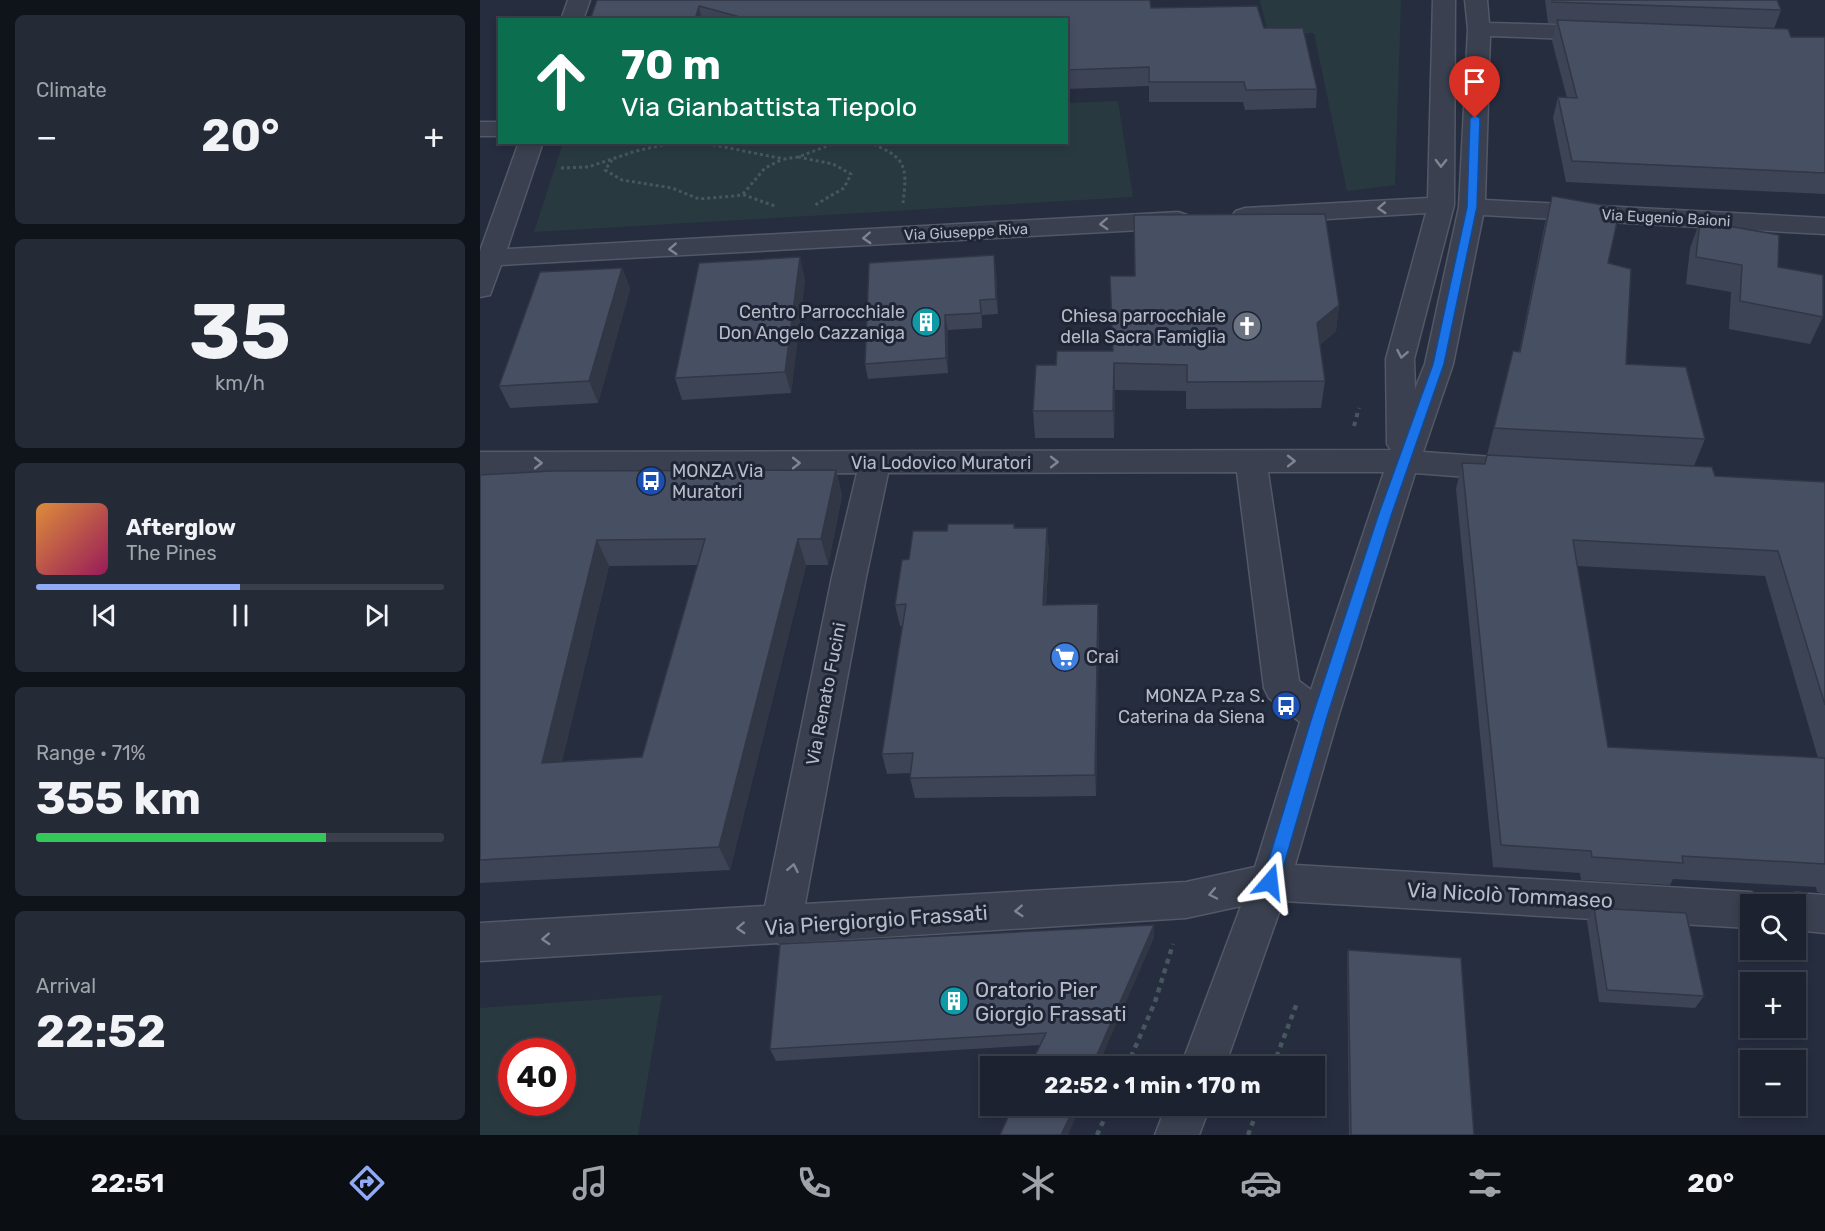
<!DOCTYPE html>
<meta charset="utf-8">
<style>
:root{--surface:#1c222f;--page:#252a37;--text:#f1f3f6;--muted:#a0a4aa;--line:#3a3f4b;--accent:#90abf5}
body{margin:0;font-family:Rubik,sans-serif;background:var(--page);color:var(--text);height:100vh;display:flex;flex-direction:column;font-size:22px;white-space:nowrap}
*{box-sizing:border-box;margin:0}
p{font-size:20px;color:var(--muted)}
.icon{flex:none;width:33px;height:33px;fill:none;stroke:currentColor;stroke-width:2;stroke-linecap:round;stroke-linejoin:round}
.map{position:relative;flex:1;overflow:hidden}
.drawer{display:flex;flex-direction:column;gap:15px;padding:15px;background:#0f131a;width:480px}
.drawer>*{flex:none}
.hud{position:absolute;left:18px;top:18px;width:570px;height:126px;border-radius:0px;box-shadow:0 3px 9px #0003,0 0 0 2px var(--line);background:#0b6e4f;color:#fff;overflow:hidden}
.fabs{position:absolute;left:1260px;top:894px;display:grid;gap:12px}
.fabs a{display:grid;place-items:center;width:66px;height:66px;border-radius:0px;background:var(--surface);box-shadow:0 3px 9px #0003,0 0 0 2px var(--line);font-size:30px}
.speed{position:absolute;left:18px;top:1038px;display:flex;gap:12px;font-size:30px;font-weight:700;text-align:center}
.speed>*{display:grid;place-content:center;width:78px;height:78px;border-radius:50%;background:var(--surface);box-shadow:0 3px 9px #0003,0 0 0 2px var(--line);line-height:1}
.speed .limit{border:9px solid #d22;background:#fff;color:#111}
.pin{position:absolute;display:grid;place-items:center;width:51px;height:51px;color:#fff;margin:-62px -26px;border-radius:50% 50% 50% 0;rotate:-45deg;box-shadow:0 0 6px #0007}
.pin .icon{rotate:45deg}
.me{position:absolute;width:66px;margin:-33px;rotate:17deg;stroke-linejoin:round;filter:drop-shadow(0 0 4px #0008)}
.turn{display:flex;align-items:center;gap:21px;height:126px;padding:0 24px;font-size:27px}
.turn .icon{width:78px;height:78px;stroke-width:2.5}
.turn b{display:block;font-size:42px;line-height:51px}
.big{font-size:45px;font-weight:700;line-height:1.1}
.drawer .card{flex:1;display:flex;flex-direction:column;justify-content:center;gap:9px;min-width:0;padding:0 21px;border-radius:9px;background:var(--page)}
.drawer .dial{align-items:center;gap:0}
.dial b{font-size:78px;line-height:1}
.song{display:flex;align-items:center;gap:18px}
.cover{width:72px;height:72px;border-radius:9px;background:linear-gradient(135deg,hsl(30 70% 55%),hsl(330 70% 35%))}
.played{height:6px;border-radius:3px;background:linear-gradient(90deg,var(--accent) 50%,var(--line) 50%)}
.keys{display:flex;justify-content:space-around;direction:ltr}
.heat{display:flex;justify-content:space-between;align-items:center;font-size:33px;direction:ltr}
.charge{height:9px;border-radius:4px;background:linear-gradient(90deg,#34c759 71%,var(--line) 0)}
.trip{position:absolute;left:500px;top:1056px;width:345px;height:60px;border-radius:0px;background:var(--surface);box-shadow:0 3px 9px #0003,0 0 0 2px var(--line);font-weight:700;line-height:60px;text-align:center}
.dock{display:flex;height:96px;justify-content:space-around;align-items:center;background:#0b0e13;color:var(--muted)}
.dock .icon{width:42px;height:42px}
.dock .current{color:var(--accent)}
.dock b{font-size:27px;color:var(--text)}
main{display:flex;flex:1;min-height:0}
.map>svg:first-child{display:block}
.green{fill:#283a40;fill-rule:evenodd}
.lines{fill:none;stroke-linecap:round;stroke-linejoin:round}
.minor-casing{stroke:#525866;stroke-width:3}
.path-far2{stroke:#46575d;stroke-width:3;stroke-dasharray:3 3;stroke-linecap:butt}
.path-far1{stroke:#46575d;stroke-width:4;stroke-dasharray:4.5 4.5;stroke-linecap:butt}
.path{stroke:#46575d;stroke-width:4.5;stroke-dasharray:5 5;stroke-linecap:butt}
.minor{fill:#3a404f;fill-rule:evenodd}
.wall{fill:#3d4455;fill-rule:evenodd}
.shaded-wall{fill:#323745}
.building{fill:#474f63;stroke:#323745;stroke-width:1.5;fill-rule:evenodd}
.oneway{stroke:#7e8492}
.route{fill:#1a73e8;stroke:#114b97;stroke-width:1.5}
.labels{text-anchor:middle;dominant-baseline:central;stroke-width:6;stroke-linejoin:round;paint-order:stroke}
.far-street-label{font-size:15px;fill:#b6bbc9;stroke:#1f2534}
.poi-label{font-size:18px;fill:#b6bbc9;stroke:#1f2534;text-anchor:end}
.street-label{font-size:18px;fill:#b6bbc9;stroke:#1f2534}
.near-street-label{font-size:21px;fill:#b6bbc9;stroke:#1f2534}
.near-poi-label{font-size:21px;fill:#b6bbc9;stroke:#1f2534;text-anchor:start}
</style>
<main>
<section class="drawer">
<div class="card"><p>Climate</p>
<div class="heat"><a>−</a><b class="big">20°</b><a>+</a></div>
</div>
<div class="card dial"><b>35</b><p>km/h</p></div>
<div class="card">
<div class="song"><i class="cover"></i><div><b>Afterglow</b><p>The Pines</p></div></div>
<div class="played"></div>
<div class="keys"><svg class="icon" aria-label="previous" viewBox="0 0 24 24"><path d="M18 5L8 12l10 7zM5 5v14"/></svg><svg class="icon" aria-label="pause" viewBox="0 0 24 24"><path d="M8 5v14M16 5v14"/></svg><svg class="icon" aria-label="next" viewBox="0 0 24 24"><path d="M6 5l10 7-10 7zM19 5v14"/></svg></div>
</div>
<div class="card"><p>Range · 71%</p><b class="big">355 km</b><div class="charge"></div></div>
<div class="card"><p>Arrival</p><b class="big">22:52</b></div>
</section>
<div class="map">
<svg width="1345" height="1135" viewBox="0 0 1345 1135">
<rect width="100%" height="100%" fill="#262d3f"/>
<!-- green -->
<g class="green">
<polygon points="780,0 921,0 915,185 867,191 834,33 788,35"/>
<polygon points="638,101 653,197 54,232 83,143 586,142 587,103"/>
<path d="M182 995 158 1135H0V1008ZM32 1052H82V1102H32Z"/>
</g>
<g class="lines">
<!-- minor casing -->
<g class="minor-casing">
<g id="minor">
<polygon points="88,0 110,0 103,20 81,20"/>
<path d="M953 0H975L974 205 934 359 935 389 945 364 979 207 988 29 985 0H1007L1009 23 1118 26 1126 28 1129 33 1126 38 1118 40 1010 36 1005 200 1345 218V234L1003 215 973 364 943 452 1027 458 1038 461 1042 469 1038 477 1027 480 935 473 858 717 815 865 1270 892 1284 897 1288 904H1270V928L803 901 745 1066H701L761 906 706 918 307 943 301 945 297 943 0 961V923L285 906 352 577 377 473 0 474V452L911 450 907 444 906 359 946 213 765 224 756 221 752 216 756 211 765 208 948 198ZM757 472 784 688 789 698 820 722 775 867 706 882 325 904 386 577 408 473ZM788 472H904L831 690 819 681Z"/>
<rect x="0" y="122" width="20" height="14"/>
<polygon points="39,142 63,142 27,249 698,212 707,215 711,220 707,225 698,228 21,265 10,295 0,297 0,251"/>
<polygon points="1316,893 1345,895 1345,933 1316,930 1316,904 1299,904 1302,899"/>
<polygon points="686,1106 730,1106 719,1135 675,1135"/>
</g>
</g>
<!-- path-far2 -->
<g class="path-far2">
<polyline points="203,142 234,145 304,159 318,157 358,142"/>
<path d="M388 142C425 157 428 164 423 203"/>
<polyline points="318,157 353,164 371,174 364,188 335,205"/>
<polyline points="132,160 125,170 142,180 192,188 219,199 264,195 295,206"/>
<polyline points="81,168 108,167 156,151 196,142"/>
<polyline points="263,194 285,168 301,160"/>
</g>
<!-- path-far1 -->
<polyline class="path-far1" points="874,426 879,408"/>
<!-- path -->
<g class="path">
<polyline points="647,1066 675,1002 693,944"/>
<polyline points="793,1066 817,1003"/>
<polyline points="617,1135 630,1106"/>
<polyline points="768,1135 779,1106"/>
</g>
<!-- minor -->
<use href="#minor" class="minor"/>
</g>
<!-- wall -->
<g class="wall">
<polygon points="117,0 671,8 784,28 837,89 836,108 765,110 763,102 669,102 669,86 586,89 586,20 110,20"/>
<polygon points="1065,0 1297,0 1301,10 1294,29 1311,37 1345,37 1345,194 1086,182 1073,118 1078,97 1087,98 1072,41 1076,23 1068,23"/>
<polygon points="1072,196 1128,263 1146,364 1225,439 1214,466 1007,455 1033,351 1039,352 1065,223"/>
<polygon points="1220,221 1298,267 1343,317 1330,344 1249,329 1251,292 1206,284 1210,248"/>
<polygon points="142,268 150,289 118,403 30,408 19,386"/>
<polygon points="516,270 518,314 502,315 502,328 468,330 468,373 388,379 385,364"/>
<polygon points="655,276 859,305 856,331 840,345 845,381 841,408 706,409 706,391 635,390 634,438 555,438 553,411 576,365 633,351"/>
<polygon points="325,279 311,393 202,400 195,378"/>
<path d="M982 463 1345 482V894L1337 892 1336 887 1193 879 1190 885 1101 880 1100 873 1013 867 976 489ZM1097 566 1285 576 1338 758 1128 747Z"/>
<path d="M356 470 362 496 348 565H326L250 870 0 883V475ZM218 565 162 757 82 761 129 566Z"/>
<polygon points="534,524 535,528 569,550 566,605 619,626 616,796 435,798 430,778 430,773 407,774 402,754 422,626 420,626 415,605 429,559 467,531"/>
<polygon points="1114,908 1224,996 1215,1008 1119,1002 1107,921"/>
<polygon points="674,925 674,938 560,1045 296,1061 290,1049"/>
<polygon points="868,950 994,1135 869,1135 867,957"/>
</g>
<!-- shaded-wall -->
<g class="shaded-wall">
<polygon points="219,6 222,20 215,20"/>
<polygon points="514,255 516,270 518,314 516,299"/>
<polygon points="320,257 325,279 311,393 305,372"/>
<polygon points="142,268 150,289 118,403 109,381"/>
<polygon points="500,300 502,315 502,328 501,313"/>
<polygon points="859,305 856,331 834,350 837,323"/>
<polygon points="465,315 468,330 468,373 466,358"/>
<polygon points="634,363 635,390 634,438 633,411"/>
<polygon points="356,470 362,496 348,565 341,539"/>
<polygon points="567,528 569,550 565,626 563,605"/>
<polygon points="318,539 326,565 250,870 239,847"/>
<polygon points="117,540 129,566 76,787 62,763"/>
<polygon points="618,604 619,626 616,796 615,775"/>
<polygon points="674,925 674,938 618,1066 612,1066"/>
<polygon points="595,1106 601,1106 588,1135 581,1135"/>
</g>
<!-- building -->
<g class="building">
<polygon points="117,0 670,0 671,8 777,6 784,28 823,28 837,89 766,90 764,82 669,82 669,67 586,70 586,20 271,20 219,6 215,20 110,20"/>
<polygon points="1072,0 1297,0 1301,10 1072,2"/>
<polygon points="1077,20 1308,29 1311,37 1345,37 1345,173 1092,161 1078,97 1097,98"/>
<polygon points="1072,196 1140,208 1128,263 1151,269 1146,364 1206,367 1225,439 1014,428 1033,351 1040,352"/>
<polygon points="845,214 859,305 837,323 845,381 707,382 707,365 634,363 633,411 553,411 556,365 576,365 577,351 633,351 630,276 655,276 654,215"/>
<polygon points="1220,221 1299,235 1298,267 1343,275 1343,317 1260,301 1262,265 1216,257"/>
<polygon points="514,255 516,299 500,300 501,313 465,315 466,358 385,364 389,263"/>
<polygon points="320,257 305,372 195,378 219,263"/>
<polygon points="142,268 109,381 19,386 60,272"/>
<polygon points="1007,455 1232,467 1235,476 1345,482 1345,705 1298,551 1093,540 1128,747 1345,758 1345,864 1202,856 1203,863 1112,857 1111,851 1021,845 982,463 1005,464"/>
<path d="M356 470 341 539H318L239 847 0 860V475L71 471ZM225 539 162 757 62 763 117 540Z"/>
<polygon points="468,524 534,524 534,528 567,528 563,605 618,604 615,775 430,778 433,753 402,754 426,604 415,605 422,560 429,559 433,531 467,531"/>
<polygon points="1114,908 1206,913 1224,996 1127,990"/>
<polygon points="674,925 612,1066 550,1066 566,1033 290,1049 300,944"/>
<polygon points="868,950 981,958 994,1135 871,1135"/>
<polygon points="533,1106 595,1106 581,1135 520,1135"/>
</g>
<!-- one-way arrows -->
<defs><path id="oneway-chevron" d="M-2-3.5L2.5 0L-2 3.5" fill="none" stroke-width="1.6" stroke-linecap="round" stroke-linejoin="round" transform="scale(1.5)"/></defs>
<g class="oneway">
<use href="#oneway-chevron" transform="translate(961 163) rotate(91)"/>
<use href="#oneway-chevron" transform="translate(902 208) rotate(177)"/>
<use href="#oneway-chevron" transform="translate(624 224) rotate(177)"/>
<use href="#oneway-chevron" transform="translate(387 238) rotate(177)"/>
<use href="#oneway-chevron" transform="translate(193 249) rotate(177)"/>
<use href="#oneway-chevron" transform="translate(922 354) rotate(101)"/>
<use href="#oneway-chevron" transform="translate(811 461)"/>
<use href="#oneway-chevron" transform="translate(574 462)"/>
<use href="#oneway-chevron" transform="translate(58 463)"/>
<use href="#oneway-chevron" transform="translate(316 463)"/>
<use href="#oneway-chevron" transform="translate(313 868) rotate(-79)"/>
<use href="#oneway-chevron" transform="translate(733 894) rotate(168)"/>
<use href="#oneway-chevron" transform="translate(539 911) rotate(176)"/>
<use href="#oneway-chevron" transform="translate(261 928) rotate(177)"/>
<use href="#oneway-chevron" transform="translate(66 939) rotate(177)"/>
</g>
<!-- route -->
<polygon class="route" points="995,115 1000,118 997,207 964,364 911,516 847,717 799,882 796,887 790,889 785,887 782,882 832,717 898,516 953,364 987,207 990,118"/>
<!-- icons -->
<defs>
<g id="building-disc" transform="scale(1.5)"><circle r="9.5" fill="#0f9aa8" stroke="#1f2534"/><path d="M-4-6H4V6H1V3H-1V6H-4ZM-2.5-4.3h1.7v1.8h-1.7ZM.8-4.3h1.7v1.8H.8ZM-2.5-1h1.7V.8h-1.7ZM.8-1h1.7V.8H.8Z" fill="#fff"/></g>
<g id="church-disc" transform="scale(1.5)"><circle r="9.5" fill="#6b7280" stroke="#1f2534"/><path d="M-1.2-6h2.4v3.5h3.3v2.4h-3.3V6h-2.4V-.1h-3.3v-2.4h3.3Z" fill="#fff"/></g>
<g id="bus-disc" transform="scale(1.5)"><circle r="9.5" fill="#1a4fb4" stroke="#1f2534"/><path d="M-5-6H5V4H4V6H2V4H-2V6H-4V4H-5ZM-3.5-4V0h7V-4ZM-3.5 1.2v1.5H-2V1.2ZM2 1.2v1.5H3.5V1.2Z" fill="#fff"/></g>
<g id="supermarket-disc" transform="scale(1.5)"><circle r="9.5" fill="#3f7fe0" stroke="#1f2534"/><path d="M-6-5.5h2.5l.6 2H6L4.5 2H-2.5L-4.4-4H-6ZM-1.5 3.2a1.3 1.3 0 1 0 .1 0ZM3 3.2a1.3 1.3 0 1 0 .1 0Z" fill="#fff"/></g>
</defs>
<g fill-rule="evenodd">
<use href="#building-disc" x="446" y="322"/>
<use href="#church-disc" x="767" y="326"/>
<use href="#bus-disc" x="171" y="481"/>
<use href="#supermarket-disc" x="585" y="657"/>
<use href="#bus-disc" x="806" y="706"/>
<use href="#building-disc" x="474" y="1001"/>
</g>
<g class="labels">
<!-- far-street labels -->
<g class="far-street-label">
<text transform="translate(1186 218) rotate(3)">Via Eugenio Baioni</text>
<text transform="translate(486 232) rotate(-3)">Via Giuseppe Riva</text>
</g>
<!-- poi labels -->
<g class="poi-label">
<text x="425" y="312">Centro Parrocchiale<tspan x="425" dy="21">Don Angelo Cazzaniga</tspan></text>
<text x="746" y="316">Chiesa parrocchiale<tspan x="746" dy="21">della Sacra Famiglia</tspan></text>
<text x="192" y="471" text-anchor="start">MONZA Via<tspan x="192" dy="21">Muratori</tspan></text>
<text x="606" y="657" text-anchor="start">Crai</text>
<text x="785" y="696">MONZA P.za S.<tspan x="785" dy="21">Caterina da Siena</tspan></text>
</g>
<!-- street labels -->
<g class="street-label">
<text x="461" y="463">Via Lodovico Muratori</text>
<text transform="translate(346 694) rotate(-79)">Via Renato Fucini</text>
</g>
<!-- near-street labels -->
<g class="near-street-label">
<text transform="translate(1030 895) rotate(3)">Via Nicolò Tommaseo</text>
<text transform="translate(396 920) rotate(-4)">Via Piergiorgio Frassati</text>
</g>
<!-- near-poi labels -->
<g class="near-poi-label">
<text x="495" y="989">Oratorio Pier<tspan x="495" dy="24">Giorgio Frassati</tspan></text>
</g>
</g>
</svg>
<div class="fabs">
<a><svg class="icon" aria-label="search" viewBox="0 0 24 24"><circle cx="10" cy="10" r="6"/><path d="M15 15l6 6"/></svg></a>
<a>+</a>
<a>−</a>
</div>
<div class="speed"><div class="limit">40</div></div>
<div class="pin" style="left:995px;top:118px;background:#d93025"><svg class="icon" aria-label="arrive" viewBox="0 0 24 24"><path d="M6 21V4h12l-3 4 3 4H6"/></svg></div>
<svg class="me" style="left:790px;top:882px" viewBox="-20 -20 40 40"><path d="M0-17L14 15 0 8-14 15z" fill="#1a73e8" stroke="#fff" stroke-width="4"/></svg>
<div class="trip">22:52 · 1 min · 170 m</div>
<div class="hud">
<div class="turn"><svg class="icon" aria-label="ahead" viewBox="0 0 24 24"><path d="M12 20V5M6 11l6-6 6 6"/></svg><div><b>70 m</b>Via Gianbattista Tiepolo</div></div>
</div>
</div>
</main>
<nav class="dock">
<b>22:51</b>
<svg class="icon current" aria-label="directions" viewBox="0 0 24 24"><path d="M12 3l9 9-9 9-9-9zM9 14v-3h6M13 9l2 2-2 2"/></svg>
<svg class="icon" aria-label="music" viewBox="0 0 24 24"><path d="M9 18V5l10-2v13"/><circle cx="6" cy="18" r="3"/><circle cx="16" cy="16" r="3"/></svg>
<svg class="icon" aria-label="phone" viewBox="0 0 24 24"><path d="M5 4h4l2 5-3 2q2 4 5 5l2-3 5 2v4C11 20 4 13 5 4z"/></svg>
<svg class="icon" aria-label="climate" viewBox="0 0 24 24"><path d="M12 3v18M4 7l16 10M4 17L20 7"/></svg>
<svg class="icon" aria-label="car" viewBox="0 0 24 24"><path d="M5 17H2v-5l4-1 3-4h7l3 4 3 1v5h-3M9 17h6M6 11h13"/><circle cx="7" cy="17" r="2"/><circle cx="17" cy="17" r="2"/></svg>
<svg class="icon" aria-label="filters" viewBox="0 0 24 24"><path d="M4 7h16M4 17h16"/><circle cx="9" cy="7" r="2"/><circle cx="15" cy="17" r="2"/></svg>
<b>20°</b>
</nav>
